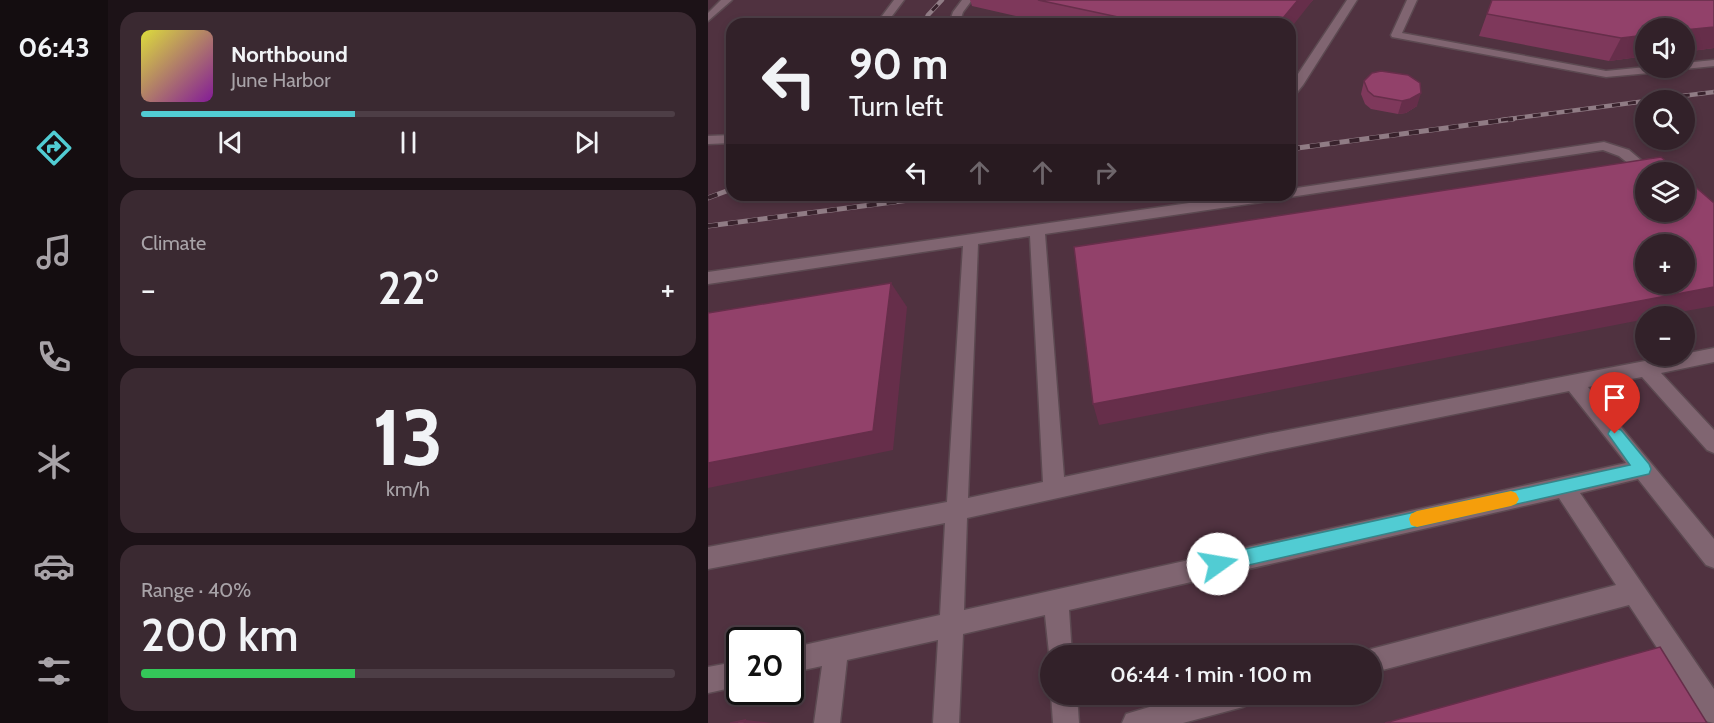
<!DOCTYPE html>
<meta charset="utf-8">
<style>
:root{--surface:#322129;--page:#3a2931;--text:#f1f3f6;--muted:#a8a3a8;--line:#4d3e46;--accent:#51ccd3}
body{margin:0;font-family:Cabin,sans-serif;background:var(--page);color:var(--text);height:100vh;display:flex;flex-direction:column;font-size:22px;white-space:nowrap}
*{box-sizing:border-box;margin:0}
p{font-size:20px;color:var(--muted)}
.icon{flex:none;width:33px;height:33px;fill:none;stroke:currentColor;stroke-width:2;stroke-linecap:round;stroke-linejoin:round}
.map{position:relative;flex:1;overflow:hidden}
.sheet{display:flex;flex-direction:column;gap:12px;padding:12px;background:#1c1217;width:600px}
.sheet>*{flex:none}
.top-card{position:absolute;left:18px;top:18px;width:570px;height:183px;border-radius:18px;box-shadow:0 3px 9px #0003,0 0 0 2px var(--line);background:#322129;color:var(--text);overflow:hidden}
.buttons{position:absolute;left:927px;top:18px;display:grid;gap:12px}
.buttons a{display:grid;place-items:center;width:60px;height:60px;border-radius:50%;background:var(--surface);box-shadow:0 3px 9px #0003,0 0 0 2px var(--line);font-size:30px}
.speed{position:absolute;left:18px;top:627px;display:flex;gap:12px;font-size:30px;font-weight:700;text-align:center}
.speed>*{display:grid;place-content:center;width:78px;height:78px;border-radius:50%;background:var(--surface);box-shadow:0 3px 9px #0003,0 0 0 2px var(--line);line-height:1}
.speed .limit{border:3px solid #111;border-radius:9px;background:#fff;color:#111}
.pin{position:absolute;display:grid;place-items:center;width:51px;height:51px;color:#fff;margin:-62px -26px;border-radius:50% 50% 50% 0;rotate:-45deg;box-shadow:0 0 6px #0007}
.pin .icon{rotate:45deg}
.me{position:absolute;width:66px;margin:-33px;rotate:77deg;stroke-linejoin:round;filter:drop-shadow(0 0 4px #0008)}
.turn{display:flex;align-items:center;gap:21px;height:126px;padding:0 24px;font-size:27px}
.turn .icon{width:78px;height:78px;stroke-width:2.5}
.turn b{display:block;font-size:42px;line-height:51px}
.lanes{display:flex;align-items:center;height:57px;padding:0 24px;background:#0003;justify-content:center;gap:30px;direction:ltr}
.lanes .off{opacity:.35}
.big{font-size:45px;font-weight:600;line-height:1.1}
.sheet .tile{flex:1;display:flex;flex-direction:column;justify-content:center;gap:9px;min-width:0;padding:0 21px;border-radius:18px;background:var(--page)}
.sheet .dial{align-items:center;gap:0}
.dial b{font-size:78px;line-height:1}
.song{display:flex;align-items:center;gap:18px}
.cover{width:72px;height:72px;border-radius:9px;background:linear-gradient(135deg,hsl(60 70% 55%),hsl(290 70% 35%))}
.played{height:6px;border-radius:3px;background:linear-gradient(90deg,var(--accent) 40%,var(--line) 40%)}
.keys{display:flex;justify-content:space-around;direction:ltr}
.heat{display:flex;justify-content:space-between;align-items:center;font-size:33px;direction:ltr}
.charge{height:9px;border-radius:4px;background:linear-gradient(90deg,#34c759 40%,var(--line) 0)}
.trip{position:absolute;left:332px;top:645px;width:342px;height:60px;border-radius:30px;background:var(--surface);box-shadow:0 3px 9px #0003,0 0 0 2px var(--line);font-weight:600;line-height:60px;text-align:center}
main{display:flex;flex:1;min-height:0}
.menu{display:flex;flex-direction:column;width:108px;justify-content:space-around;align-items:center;background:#140d10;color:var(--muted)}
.menu .icon{width:42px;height:42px}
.menu .selected{color:var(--accent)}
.menu b{font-size:27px;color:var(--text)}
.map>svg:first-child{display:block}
.built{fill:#503240;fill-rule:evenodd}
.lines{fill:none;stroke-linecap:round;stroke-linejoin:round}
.minor-casing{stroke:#5c4951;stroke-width:3}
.minor{fill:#806571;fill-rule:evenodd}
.rail-far1-casing{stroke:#907c85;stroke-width:4.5}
.rail-casing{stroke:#907c85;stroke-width:5}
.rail-far1{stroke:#38222c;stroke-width:3;stroke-dasharray:8;stroke-linecap:butt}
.rail{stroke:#38222c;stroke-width:4;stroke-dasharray:10;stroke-linecap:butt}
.wall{fill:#7e385b}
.shaded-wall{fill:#662e4a}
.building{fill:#92416a;stroke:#662e4a;stroke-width:1.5;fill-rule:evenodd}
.route{fill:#51ccd3;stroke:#358589;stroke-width:1.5}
.slow{fill:#f59e0b}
</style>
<main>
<nav class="menu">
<b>06:43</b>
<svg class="icon selected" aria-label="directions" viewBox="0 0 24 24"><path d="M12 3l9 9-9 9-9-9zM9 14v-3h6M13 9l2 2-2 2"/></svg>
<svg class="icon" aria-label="music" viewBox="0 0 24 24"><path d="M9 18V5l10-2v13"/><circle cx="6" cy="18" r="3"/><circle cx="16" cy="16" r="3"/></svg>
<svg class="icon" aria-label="phone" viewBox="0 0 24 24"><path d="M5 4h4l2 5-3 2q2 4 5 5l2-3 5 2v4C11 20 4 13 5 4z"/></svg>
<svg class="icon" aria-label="climate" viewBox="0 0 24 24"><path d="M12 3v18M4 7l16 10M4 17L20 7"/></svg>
<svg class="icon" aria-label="car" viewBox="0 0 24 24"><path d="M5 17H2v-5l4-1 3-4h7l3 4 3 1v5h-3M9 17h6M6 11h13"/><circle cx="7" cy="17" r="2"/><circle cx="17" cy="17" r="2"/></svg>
<svg class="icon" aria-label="filters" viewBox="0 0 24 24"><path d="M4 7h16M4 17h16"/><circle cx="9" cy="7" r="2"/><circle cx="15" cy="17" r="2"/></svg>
</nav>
<section class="sheet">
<div class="tile">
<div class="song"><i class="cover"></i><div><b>Northbound</b><p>June Harbor</p></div></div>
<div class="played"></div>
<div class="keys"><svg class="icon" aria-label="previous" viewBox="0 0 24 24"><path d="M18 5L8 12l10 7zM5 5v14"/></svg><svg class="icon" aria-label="pause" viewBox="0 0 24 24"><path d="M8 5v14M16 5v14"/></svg><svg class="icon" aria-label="next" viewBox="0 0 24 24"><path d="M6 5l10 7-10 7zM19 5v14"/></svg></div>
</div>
<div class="tile"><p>Climate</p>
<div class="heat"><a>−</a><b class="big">22°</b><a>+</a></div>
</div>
<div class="tile dial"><b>13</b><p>km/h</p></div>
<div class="tile"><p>Range · 40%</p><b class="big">200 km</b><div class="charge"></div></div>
</section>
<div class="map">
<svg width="1006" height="723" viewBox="0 0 1006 723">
<rect width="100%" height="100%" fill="#432c37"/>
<!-- built -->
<path class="built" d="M0 0H1006V723H0ZM24 24H582V195H24ZM938 28H976V68H938ZM938 100H976V140H938ZM938 172H976V212H938ZM938 244H976V284H938ZM938 316H976V356H938ZM32 640H82V692H32ZM342 656H663V694H342Z"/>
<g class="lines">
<!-- minor casing -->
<g class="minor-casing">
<g id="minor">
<polygon points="13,0 24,0 0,21 0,13"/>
<polygon points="186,0 196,0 178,24 168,24"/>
<polygon points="254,0 264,0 255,12 251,24 241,24 245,12"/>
<polygon points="639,0 649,0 595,85 586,96 582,97 582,86"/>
<polygon points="699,0 709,0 694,33 898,71 938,67 969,68 963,71 898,77 684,37 683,35"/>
<polygon points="1006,60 1006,66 976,69 971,68 976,68 976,63"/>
<polygon points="24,135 24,143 0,144 0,136"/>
<polygon points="896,142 921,150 947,172 938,172 938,176 935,175 911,156 895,150 582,197 576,195 582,195 582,189"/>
<path d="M537 195H575L568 200 337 234 356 477 559 434 937 361 976 356V354L1006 348V362L953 373 1006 430V453L999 450 934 377 880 387 1006 539V568L998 565 930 479 872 493 1006 689V723L997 721 921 605 663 673V656H653L654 652 663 649 908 585 851 498 361 610 364 656H342V662L337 615 255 634 251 723H225L230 640 139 660 132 723H106L114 666 82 673V648L232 615 237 523 0 569V547L239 502 255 246 0 284V272ZM322 236 335 482 260 498 270 244ZM861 391 918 463 256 610 259 518 559 452Z"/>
<polygon points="32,661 32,686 0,693 0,667"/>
<polygon points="343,694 369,694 371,723 345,723"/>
<polygon points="485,694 548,694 544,703 535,707 475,723 414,723 418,714"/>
</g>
</g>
<!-- minor -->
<use href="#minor" class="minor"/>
<!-- rail-far1 casing -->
<g class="rail-far1-casing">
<g id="rail-far1">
<polyline points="216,24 220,15 234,0"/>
<polyline points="942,100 1006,92"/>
<polyline points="793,120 938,101"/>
</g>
</g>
<!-- rail casing -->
<g class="rail-casing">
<g id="rail">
<polyline points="582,149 805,119"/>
<polyline points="0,198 24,189"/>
<polyline points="0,226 240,195"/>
</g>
</g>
<!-- rail-far1 -->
<use href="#rail-far1" class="rail-far1"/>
<!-- rail -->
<use href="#rail" class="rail"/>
</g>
<!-- wall -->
<g class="wall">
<polygon points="262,0 605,0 582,24 342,24 264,6"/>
<polygon points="784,0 1006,0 1006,48 976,52 938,28 938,56 901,61 771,36"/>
<polygon points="656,81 709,106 698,113 690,114 663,109 657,104 653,94"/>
</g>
<!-- shaded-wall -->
<g class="shaded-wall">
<polygon points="590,0 605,0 582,29 582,24 570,24"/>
<polygon points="1006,27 1006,48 976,52 976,30"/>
<polygon points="938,35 938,56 901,61 913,38"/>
<polygon points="713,93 709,106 698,113 690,114 694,101"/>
<polygon points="183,283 199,307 185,450 0,488 0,463"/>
<polygon points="1006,287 1006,306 949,316 938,316 938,319 391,425 385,404"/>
<polygon points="37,720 65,723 36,723"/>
</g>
<!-- building -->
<g class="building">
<polygon points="330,0 590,0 570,24 443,24"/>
<polygon points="784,0 1006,0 1006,27 976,30 976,28 938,28 938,35 913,38 779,14"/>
<polygon points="673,71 700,75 712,83 713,93 702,99 694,101 666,96 660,91 656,81 664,73"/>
<path d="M953 157 971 172H938V212H976V177L1006 203V287L385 404 366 247ZM938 244H976V284H938Z"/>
<polygon points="183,283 165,431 0,463 0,313"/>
<polygon points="952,647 999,723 677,723"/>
<polygon points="37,720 36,723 22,723"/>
</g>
<!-- route -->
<polygon class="route" points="907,428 913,430 941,464 943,469 941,474 510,572 504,570 501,564 504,558 510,555 922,465 900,434 902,430"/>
<!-- slow -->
<polygon class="slow" points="803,491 808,493 811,499 808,504 803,506 709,527 703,525 701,519 703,514 709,511"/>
</svg>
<div class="buttons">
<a><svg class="icon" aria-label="sound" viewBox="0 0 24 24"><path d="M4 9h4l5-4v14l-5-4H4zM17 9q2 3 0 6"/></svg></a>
<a><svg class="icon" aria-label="search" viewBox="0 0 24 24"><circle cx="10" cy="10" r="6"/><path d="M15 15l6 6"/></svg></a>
<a><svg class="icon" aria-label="layers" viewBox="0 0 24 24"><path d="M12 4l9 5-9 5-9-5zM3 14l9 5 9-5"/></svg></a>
<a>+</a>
<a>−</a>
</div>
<div class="speed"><div class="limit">20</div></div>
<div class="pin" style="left:907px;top:434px;background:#d93025"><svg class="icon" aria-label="arrive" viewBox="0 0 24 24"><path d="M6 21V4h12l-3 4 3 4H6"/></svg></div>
<svg class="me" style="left:510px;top:564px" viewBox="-20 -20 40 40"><circle r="19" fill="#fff"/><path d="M0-13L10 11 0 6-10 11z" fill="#51ccd3"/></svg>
<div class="trip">06:44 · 1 min · 100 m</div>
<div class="top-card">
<div class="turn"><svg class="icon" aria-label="left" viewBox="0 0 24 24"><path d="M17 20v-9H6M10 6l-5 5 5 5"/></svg><div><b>90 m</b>Turn left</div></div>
<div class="lanes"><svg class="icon" aria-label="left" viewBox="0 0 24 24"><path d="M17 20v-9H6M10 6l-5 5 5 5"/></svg><svg class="icon off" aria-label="ahead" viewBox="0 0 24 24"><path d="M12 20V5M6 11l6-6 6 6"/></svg><svg class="icon off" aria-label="ahead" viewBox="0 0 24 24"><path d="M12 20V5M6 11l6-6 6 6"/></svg><svg class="icon off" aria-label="right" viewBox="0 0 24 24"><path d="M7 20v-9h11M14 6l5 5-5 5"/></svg></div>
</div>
</div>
</main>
